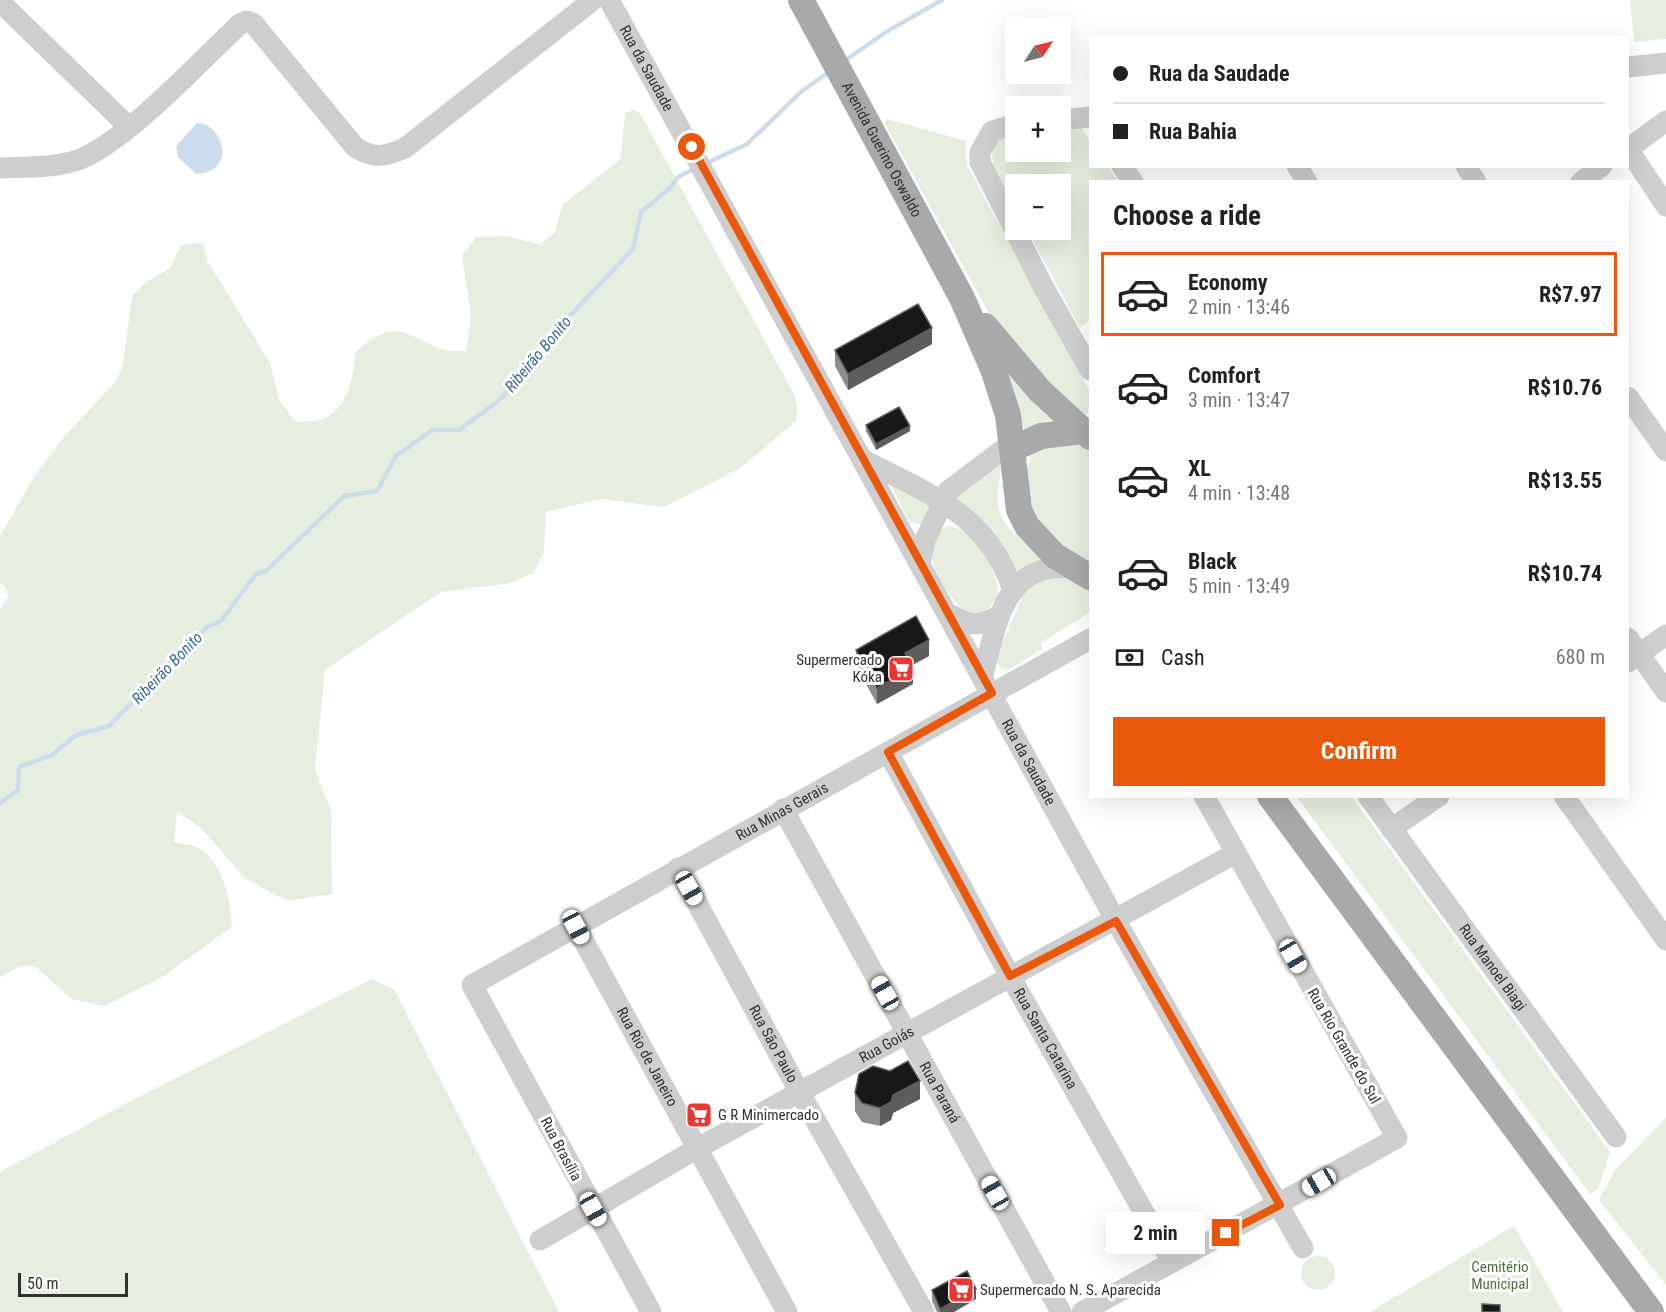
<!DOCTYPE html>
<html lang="en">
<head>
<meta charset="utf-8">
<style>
	body { margin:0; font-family:"Roboto Condensed",sans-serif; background:#f6f6f6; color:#222; height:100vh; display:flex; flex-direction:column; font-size:22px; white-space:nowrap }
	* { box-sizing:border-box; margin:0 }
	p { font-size:20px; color:#767676 }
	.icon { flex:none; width:33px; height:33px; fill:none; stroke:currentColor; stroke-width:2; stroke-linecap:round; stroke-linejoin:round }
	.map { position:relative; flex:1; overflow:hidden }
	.sheet { position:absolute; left:1089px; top:180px; width:540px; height:618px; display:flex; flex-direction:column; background:#fff; border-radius:0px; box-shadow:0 6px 24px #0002 }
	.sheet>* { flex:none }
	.banner { position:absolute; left:1089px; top:36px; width:540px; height:132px; border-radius:0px; box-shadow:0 6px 24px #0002; display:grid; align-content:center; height:132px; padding:0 24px; background:#fff }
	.needle { width:39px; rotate:55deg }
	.buttons { position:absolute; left:1005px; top:18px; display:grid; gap:12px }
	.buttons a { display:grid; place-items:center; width:66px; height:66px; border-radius:0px; background:#fff; box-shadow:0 6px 24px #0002; font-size:30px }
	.scale { position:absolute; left:18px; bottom:15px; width:110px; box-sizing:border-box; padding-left:6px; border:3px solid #313131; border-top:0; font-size:16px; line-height:21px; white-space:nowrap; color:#313131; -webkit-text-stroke:4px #fff; paint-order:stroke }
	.end { position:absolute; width:27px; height:27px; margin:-14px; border:8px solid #ea580c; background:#fff; box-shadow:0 0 0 3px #fff }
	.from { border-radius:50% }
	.bubble { position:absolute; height:42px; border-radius:0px; background:#fff; box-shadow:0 6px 24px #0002; font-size:20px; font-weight:700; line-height:42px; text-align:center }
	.car { position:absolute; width:18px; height:36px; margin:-18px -9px; border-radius:8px; box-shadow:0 0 4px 2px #0007; background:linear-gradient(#fff 24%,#345 0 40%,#fff 0 76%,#345 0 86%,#fff 0) }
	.banner b { display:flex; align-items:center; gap:21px; height:57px; font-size:22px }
	.banner b+b { border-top:2px solid #e0e0e0 }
	.banner i { width:15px; height:15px; background:#222 }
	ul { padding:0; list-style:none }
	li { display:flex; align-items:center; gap:18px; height:84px; margin:0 12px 9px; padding:0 12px; border:3px solid transparent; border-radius:0px }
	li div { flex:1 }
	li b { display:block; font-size:22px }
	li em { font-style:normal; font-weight:700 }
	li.active { border-color:#ea580c }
	li>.icon { width:54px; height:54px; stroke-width:1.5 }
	h2 { padding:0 24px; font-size:27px; line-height:72px }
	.pay { display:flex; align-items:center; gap:15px; height:66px; padding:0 24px; font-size:22px }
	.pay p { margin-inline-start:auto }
	.button { display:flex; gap:12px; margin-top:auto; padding:12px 24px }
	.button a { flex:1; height:69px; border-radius:0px; background:#ea580c; color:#fff; font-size:24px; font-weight:700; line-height:69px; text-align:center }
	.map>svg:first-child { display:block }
	.green { fill:#e5eedf }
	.water { fill:#cbdded }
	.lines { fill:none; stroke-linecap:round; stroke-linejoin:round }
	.stream { stroke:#cbdded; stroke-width:4.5 }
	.minor { stroke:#cecece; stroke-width:21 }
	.major { stroke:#a9a9a9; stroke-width:26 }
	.wall { fill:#8c8c8c }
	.shaded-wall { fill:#5d5d5d }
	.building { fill:#181818; stroke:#5d5d5d; stroke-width:1.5 }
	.route { stroke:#ea580c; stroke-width:8 }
	.labels { text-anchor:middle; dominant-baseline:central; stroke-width:6; stroke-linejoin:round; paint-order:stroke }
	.street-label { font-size:15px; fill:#313131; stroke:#fff }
	.poi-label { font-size:15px; fill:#313131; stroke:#fff; text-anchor:start }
	.park-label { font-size:15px; fill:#4f6e3d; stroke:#fff }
	.water-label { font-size:16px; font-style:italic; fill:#3c6a96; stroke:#fff }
</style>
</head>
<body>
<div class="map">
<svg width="1666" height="1312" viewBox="0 0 1666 1312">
	<rect width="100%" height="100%" fill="#fff"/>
	<g class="green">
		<polygon points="1630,0 1666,0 1666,39 1634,42"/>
		<path d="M632,109L640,113L794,394L798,409L796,421L739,469L664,507L601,499L546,512L544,552L534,573L511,583L441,592L325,670L315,770L331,810L332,894L287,901L246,879L200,827L177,812L174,842C181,844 191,844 197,847C224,863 231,900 232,927L161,978L104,1006L71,999L35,966H21L0,977V608L9,596L4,585L0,584V536L34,477L63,438L115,382L123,365L132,296L145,283L170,268L181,245L203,242L207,260L270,363L279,399L295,422C303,421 312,422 319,420C347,412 354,378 355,353C407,302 420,359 466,350L471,316L462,256L476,237L506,236L540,244L555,232L562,205L620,160L625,115Z"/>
		<polygon points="887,119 966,141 966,162 983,195 1090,392 1088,413 1082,416 1013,350 990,315 885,124"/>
		<path d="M1080,126L1090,141V166L1108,167L1118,181L1090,182V320L1080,328L1027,230H1060V184H1016L1015,208C1002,183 971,144 1015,132L1016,152H1060L1061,127Z"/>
		<polygon points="1006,367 1056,421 1046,421 1025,430 1020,422"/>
		<path d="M1080,443L1090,450V560C1079,560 1066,550 1058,543C1032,518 1014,481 1036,448Z"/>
		<path d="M998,465L1001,467C997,503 991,517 1025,542C1032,548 1042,553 1047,561L1019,573L990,530L956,499L955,496Z"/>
		<polygon points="890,484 930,505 921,524 910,523"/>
		<path d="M947,526C973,526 1000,572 998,596L985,613L971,615C948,602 909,542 947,526Z"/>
		<path d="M1057,574L1090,585V612L1041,643L1043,649L1008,670C1000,669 998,666 996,658L1023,595L1029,586Z"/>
		<polygon points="1297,797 1352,797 1610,1152 1598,1189 1590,1194"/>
		<polygon points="372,979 394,989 559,1312 0,1312 0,1172 127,1103"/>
		<polygon points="1666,1118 1666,1285 1599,1200 1615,1170"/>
		<polygon points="1514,1226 1563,1312 1370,1312 1502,1233"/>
		<circle cx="1318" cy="1273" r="17"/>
	</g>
	<path class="water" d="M197,123C222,123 239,172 196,174L178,157L176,146Z"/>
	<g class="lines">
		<g class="stream">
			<polyline points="843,62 886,32 942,0"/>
			<polyline points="705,164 747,144 802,91 829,72"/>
			<polyline points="0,803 18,790 19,767 52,755 76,735 109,726 207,627 221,621 256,574 266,571 344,496 377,491 396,456 432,430 459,430 497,402 521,379 565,321 633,249 641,212 669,189 678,177 694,169"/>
		</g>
		<g class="minor">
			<path id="s1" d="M609,0L1116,921L1303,1248"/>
			<polyline points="0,2 129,127"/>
			<polyline points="1628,67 1666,63"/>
			<polyline points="1060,120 1090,117"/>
			<polyline points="1016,124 992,131 980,152 980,162 1044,288 1090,370"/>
			<polyline points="1628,149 1666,206"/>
			<polyline points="1628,149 1666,121"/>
			<polyline points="1122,166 1133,182"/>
			<polyline points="1297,166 1307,182"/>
			<polyline points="1466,166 1476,182"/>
			<path d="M0,168C25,167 54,168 78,160C126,142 199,62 240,24L247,21L253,23L355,147C373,159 385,157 405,148L593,0"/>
			<polyline points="1581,182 1602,166"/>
			<polyline points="1628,397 1666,451"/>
			<path d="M862,459C926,493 987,513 1012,588"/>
			<polyline points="920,563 925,540 948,491 1002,450 1013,449"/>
			<path d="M949,614C972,626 975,628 999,616"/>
			<polyline points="1628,638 1666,692"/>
			<polyline points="1628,662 1666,635"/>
			<path d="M983,675C997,623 1004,561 1073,568"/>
			<path id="s2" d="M888,752L1010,976L1172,1262"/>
			<path id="s3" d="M1368,796L1616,1137"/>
			<polyline points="1564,796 1666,940"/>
			<path id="s4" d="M783,809L1061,1312"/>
			<polyline points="1391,829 1439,796"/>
			<path id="s5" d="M678,868L800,1093L924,1312"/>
			<path id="s6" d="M576,927L787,1312"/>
			<path id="s7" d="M540,1240L696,1149L1234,854"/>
			<path id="s8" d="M651,1312L472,985L1090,639"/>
			<polyline points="1082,1312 1397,1138 1204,796"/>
		</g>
		<g class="major">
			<path id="s9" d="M801,0L962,298L993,369L1008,415L1019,510L1027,526L1055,556L1090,577"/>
			<polyline points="985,326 1040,391 1090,437"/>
			<polyline points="1013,449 1041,436 1082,431"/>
			<polyline points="1270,796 1651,1312"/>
		</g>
	</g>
	<g class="wall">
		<polygon points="932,344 848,390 835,366 835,350"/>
		<polygon points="866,425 910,431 876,450 866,431"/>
		<polygon points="856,650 929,656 912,665 913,684 877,704 856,666"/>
		<polygon points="855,1093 920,1099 893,1113 891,1120 880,1126 862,1122 855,1111"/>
		<polygon points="932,1290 976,1299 954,1312 937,1312 932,1301"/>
	</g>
	<g class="shaded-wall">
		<polygon points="932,328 932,344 848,390 848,374"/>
		<polygon points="910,426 910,431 876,450 876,444"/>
		<polygon points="929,640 929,656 905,669 905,653"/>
		<polygon points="913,668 913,684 877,704 877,688"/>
		<polygon points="920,1081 920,1099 893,1113 891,1120 880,1126 880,1108 893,1095"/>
		<polygon points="976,1289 976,1299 954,1312 940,1312 940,1309"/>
	</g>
	<g class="building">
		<polygon points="918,304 932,328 848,374 835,350"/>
		<polygon points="899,407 910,426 876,444 866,425"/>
		<polygon points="916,616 929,640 905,653 913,668 877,688 856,650"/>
		<polygon points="908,1061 920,1081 893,1095 891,1102 880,1108 862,1103 855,1093 859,1074 873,1066 890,1071"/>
		<polygon points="967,1271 976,1289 940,1309 932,1290"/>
		<polygon points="1482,1304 1500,1305 1500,1312 1482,1312"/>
	</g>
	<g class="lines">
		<polyline class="route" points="692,147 992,693 888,752 1010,976 1116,921 1280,1205 1226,1233"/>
	</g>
	<defs>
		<symbol id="supermarket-square" viewBox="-11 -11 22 22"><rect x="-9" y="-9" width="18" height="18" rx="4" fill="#e93832" stroke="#fff"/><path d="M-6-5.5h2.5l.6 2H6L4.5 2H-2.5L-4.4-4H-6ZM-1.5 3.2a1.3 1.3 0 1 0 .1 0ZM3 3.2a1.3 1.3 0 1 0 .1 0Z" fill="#fff"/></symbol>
	</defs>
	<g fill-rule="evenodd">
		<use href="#supermarket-square" x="886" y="654" width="30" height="30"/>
		<use href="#supermarket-square" x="684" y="1100" width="30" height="30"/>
		<use href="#supermarket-square" x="946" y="1275" width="30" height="30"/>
	</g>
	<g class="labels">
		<g class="street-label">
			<text stroke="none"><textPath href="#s1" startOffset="78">Rua da Saudade</textPath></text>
			<text stroke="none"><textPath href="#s9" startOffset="170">Avenida Guerino Oswaldo</textPath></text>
			<text stroke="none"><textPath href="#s1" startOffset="870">Rua da Saudade</textPath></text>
			<text stroke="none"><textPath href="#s8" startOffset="728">Rua Minas Gerais</textPath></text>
			<text stroke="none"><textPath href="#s3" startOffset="212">Rua Manoel Biagi</textPath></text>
			<text stroke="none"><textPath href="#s2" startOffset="327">Rua Santa Catarina</textPath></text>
			<text stroke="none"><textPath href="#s5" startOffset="200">Rua São Paulo</textPath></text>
			<text stroke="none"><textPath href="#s7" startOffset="398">Rua Goiás</textPath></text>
			<text transform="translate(1344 1046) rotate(60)">Rua Rio Grande do Sul</text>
			<text stroke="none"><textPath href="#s6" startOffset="148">Rua Rio de Janeiro</textPath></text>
			<text stroke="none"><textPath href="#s4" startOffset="324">Rua Paraná</textPath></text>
			<text transform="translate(561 1149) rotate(62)">Rua Brasília</text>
		</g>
		<g class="poi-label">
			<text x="882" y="660" text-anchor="end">Supermercado<tspan x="882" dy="17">Kóka</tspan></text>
			<text x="718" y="1115">G R Minimercado</text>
			<text x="980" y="1290">Supermercado N. S. Aparecida</text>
		</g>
		<g class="park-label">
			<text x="1500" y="1267">Cemitério<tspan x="1500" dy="17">Municipal</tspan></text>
		</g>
		<g class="water-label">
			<text transform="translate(538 354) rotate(-50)">Ribeirão Bonito</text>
			<text transform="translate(167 668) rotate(-46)">Ribeirão Bonito</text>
		</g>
	</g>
</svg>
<div class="buttons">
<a><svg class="needle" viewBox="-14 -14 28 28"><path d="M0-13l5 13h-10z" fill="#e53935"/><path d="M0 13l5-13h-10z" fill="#767676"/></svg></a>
<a>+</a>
<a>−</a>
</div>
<div class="scale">50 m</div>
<i class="end from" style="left:692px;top:147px"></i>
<i class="end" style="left:1226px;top:1233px"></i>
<div class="bubble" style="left:1106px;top:1212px;width:99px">2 min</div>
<i class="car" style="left:689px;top:888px;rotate:151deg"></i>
<i class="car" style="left:576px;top:927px;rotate:152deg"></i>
<i class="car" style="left:1293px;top:956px;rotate:150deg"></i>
<i class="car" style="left:885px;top:993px;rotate:331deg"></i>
<i class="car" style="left:1319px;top:1182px;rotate:240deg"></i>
<i class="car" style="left:995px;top:1193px;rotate:331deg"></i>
<i class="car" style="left:593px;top:1209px;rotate:151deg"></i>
<div class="banner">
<b><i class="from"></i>Rua da Saudade</b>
<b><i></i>Rua Bahia</b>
</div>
<section class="sheet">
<h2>Choose a ride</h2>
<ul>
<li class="active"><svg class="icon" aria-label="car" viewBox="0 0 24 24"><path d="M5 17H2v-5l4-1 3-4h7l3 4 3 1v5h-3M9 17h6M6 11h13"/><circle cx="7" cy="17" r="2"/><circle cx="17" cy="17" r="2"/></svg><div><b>Economy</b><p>2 min · 13:46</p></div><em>R$7.97</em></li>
<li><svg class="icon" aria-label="car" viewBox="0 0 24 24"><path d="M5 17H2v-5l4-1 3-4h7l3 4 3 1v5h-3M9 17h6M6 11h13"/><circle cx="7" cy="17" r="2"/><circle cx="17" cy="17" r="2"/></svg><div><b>Comfort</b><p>3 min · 13:47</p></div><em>R$10.76</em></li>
<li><svg class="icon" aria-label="car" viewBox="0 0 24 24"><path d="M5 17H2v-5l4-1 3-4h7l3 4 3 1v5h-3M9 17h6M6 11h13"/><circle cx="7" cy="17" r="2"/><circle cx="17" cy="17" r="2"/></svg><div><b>XL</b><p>4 min · 13:48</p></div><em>R$13.55</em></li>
<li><svg class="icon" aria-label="car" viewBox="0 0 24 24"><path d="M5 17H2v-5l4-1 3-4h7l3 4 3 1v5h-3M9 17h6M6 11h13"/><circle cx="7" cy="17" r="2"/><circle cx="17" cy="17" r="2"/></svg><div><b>Black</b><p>5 min · 13:49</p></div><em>R$10.74</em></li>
</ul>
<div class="pay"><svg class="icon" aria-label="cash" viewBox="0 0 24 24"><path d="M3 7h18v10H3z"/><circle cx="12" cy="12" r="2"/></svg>Cash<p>680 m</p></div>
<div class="button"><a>Confirm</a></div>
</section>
</div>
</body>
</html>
